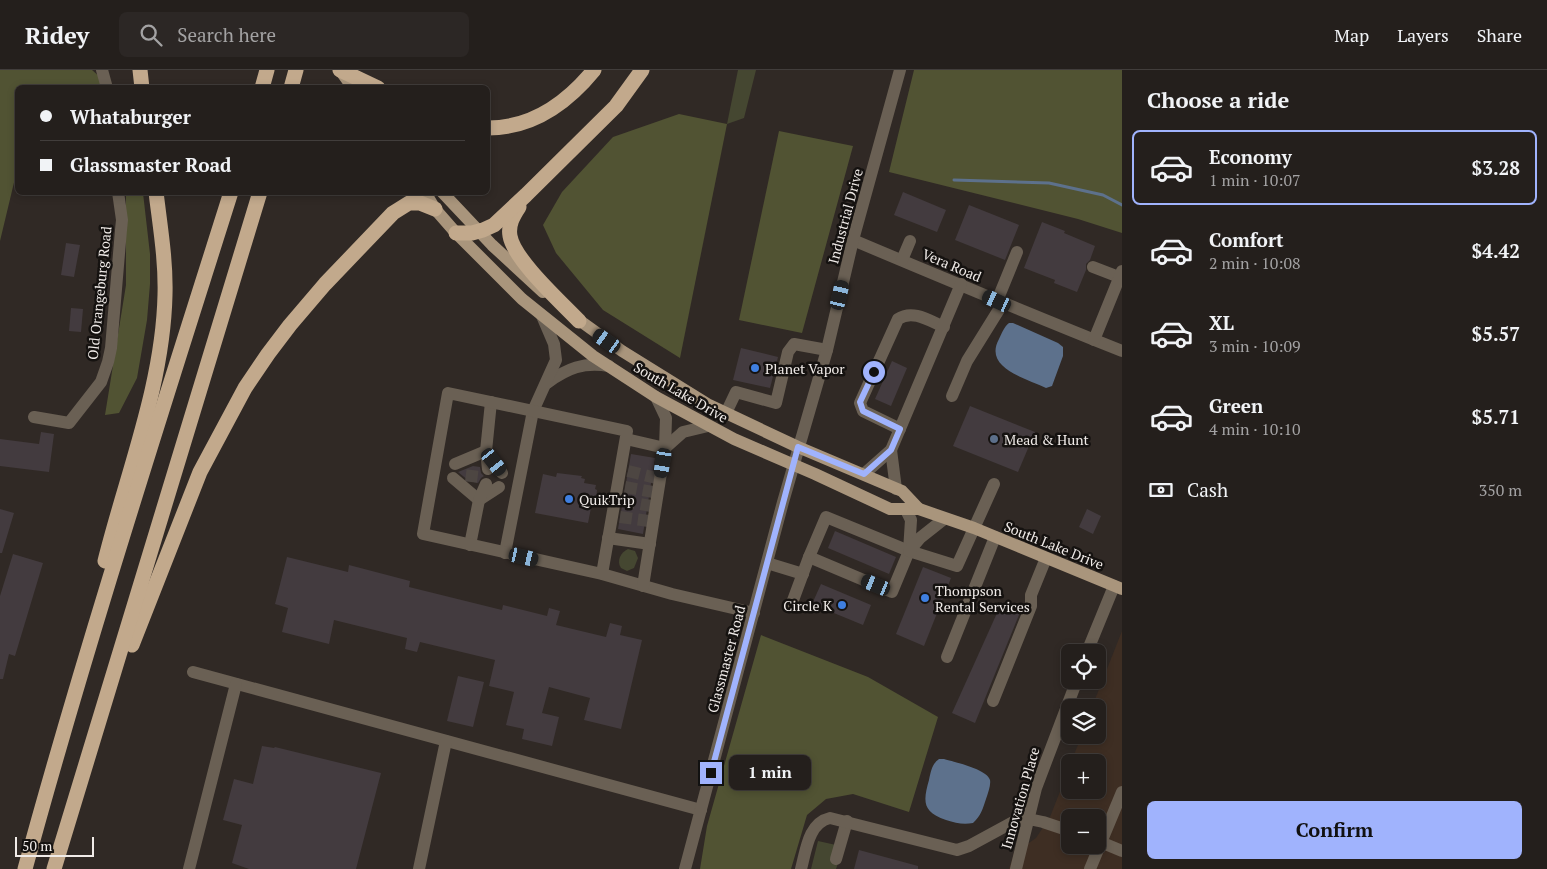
<!DOCTYPE html>
<html lang="en">
<head>
<meta charset="utf-8">
<style>
	body { margin:0; font-family:"PT Serif",serif; background:#2c2725; color:#f1f3f6; height:100vh; display:flex; flex-direction:column; font-size:19px; white-space:nowrap }
	* { box-sizing:border-box; margin:0 }
	p { font-size:16px; color:#a3a2a3 }
	.icon { flex:none; width:28px; height:28px; fill:none; stroke:currentColor; stroke-width:2; stroke-linecap:round; stroke-linejoin:round }
	.map { position:relative; flex:1; overflow:hidden }
	.drawer { display:flex; flex-direction:column; background:#241f1c; width:425px }
	.drawer>* { flex:none }
	.guide { position:absolute; left:15px; top:15px; width:475px; height:110px; border-radius:8px; box-shadow:0 2px 8px #0003,0 0 0 1px #413d3b; display:grid; align-content:center; height:110px; padding:0 25px; background:#241f1c }
	.fabs { position:absolute; left:1061px; top:574px; display:grid; gap:10px }
	.fabs a { display:grid; place-items:center; width:45px; height:45px; border-radius:8px; background:#241f1c; box-shadow:0 2px 8px #0003,0 0 0 1px #413d3b; font-size:25px }
	.scale { position:absolute; left:15px; bottom:12px; width:79px; box-sizing:border-box; padding-left:5px; border:2px solid #f0ebe8; border-top:0; font-size:14px; line-height:18px; white-space:nowrap; color:#f0ebe8; -webkit-text-stroke:4px #151210; paint-order:stroke }
	.end { position:absolute; width:22px; height:22px; margin:-11px; border:6px solid #a0b3fd; background:#111; box-shadow:0 0 0 2px #111 }
	.from { border-radius:50% }
	.bubble { position:absolute; height:35px; border-radius:8px; background:#241f1c; box-shadow:0 2px 8px #0003,0 0 0 1px #413d3b; font-size:16px; font-weight:700; line-height:35px; text-align:center }
	.car { position:absolute; width:15px; height:30px; margin:-15px -8px; border-radius:6px; box-shadow:0 0 4px 1px #0007; background:linear-gradient(#222 24%,#8ab4d8 0 40%,#222 0 76%,#8ab4d8 0 86%,#222 0) }
	.guide b { display:flex; align-items:center; gap:18px; height:48px; font-size:19px }
	.guide b+b { border-top:1px solid #413d3b }
	.guide i { width:12px; height:12px; background:#f1f3f6 }
	ul { padding:0; list-style:none }
	li { display:flex; align-items:center; gap:15px; height:75px; margin:0 10px 8px; padding:0 15px; border:2px solid transparent; border-radius:8px }
	li div { flex:1 }
	li b { display:block; font-size:19px }
	li em { font-style:normal; font-weight:700 }
	li.current { border-color:#a0b3fd }
	li>.icon { width:45px; height:45px; stroke-width:1.5 }
	h2 { padding:0 25px; font-size:22px; line-height:60px }
	.pay { display:flex; align-items:center; gap:12px; height:55px; padding:0 25px; font-size:19px }
	.pay p { margin-inline-start:auto }
	.cta { display:flex; gap:10px; margin-top:auto; padding:10px 25px }
	.cta a { flex:1; height:58px; border-radius:8px; background:#a0b3fd; color:#111; font-size:20px; font-weight:700; line-height:58px; text-align:center }
	header { display:flex; align-items:center; gap:30px; box-sizing:border-box; height:70px; padding:0 25px; background:#241f1c; border-bottom:1px solid #413d3b }
	header strong { font-size:24px }
	nav { display:flex; gap:28px; margin-inline-start:auto; font-size:18px }
	.search { width:350px; height:45px; background:#2c2725; display:flex; align-items:center; gap:12px; box-sizing:border-box; padding:0 18px; border-radius:8px; color:#a3a2a3; font-size:19px }
	main { display:flex; flex:1; min-height:0 }
	.map>svg:first-child { display:block }
	.education { fill:#3e2e23; fill-rule:evenodd }
	.green { fill:#454731 }
	.forest { fill:#515333 }
	.water { fill:#5d718c }
	.lines { fill:none; stroke-linecap:round; stroke-linejoin:round }
	.stream { stroke:#5d718c; stroke-width:3 }
	.building { fill:#433b3f }
	.minor-tunnel { stroke:#4d4642; stroke-width:12; stroke-dasharray:12 6; stroke-linecap:butt }
	.minor { stroke:#6a6054; stroke-width:12 }
	.major { stroke:#a9957c; stroke-width:12 }
	.highway { stroke:#c2a98c; stroke-width:15 }
	.route { stroke:#a0b3fd; stroke-width:6 }
	.shop-dot { fill:#3f7fe0; stroke:#151210; stroke-width:2 }
	.service-dot { fill:#5c6f8a; stroke:#151210; stroke-width:2 }
	.labels { text-anchor:middle; dominant-baseline:central; stroke-width:5; stroke-linejoin:round; paint-order:stroke }
	.street-label { font-size:14px; fill:#f0ebe8; stroke:#151210 }
	.poi-label { font-size:14px; fill:#f0ebe8; stroke:#151210; text-anchor:start }
</style>
</head>
<body>
<header>
<strong>Ridey</strong>
<div class="search"><svg class="icon" aria-label="search" viewBox="0 0 24 24"><circle cx="10" cy="10" r="6"/><path d="M15 15l6 6"/></svg>Search here</div>
<nav><a>Map</a><a>Layers</a><a>Share</a></nav>
</header>
<main>
<div class="map">
<svg width="1122" height="799" viewBox="0 0 1122 799">
	<rect width="100%" height="100%" fill="#302925"/>
	<path class="education" d="M1122,561V799H1009L1017,773H1029L1036,768L1050,747L1070,696V720H1098V692H1071L1082,665H1098V638L1092,637ZM1070,748H1098V775H1070Z"/>
	<g class="green">
		<polygon points="738,0 756,0 744,48 727,54"/>
		<path d="M628,479L635,481L638,488L634,498L627,501L621,498C616,491 621,482 628,479Z"/>
		<polygon points="818,771 836,775 838,793 836,799 811,799"/>
	</g>
	<g class="forest">
		<polygon points="0,0 92,0 111,17 18,18 17,100 0,171"/>
		<polygon points="914,0 1122,0 1122,163 1078,149 889,102"/>
		<polygon points="679,44 727,54 680,288 603,240 556,183 543,155 562,122 613,67"/>
		<polygon points="779,61 853,76 802,263 739,250"/>
		<polygon points="126,123 143,123 150,184 150,214 147,250 137,308 119,343 105,345 126,215"/>
		<polygon points="761,565 868,607 938,647 909,742 853,724 826,729 807,745 791,799 700,799 707,756"/>
	</g>
	<g class="water">
		<path d="M1009,253H1013L1058,273L1063,277V286L1052,316L1046,318C1026,308 983,298 999,269C1002,263 1004,257 1009,253Z"/>
		<path d="M939,689H944C954,692 987,699 990,710C991,715 988,723 986,729C983,738 981,746 973,753C963,755 956,753 946,750C922,742 923,731 929,710C931,701 932,694 939,689Z"/>
	</g>
	<g class="lines">
		<polyline class="stream" points="954,110 1049,113 1103,125 1122,135"/>
	</g>
	<g class="building">
		<polygon points="903,122 946,140 937,162 894,145"/>
		<polygon points="969,135 1019,155 1005,190 955,170"/>
		<polygon points="1042,152 1065,161 1064,163 1095,176 1090,190 1086,194 1086,200 1077,222 1054,213 1055,210 1024,198"/>
		<polygon points="66,173 80,175 74,207 61,205"/>
		<polygon points="71,238 83,239 81,262 69,261"/>
		<polygon points="741,278 778,287 770,318 733,310"/>
		<polygon points="892,291 907,298 891,336 875,329"/>
		<polygon points="970,336 1035,362 1018,402 953,376"/>
		<polygon points="41,362 54,364 49,402 0,396 0,369 39,374"/>
		<polygon points="631,384 655,388 643,464 618,459"/>
		<polygon points="473,396 480,397 481,403 484,406 481,408 478,413 469,411 458,402"/>
		<polygon points="557,403 582,406 581,408 585,409 584,413 596,415 595,419 597,420 596,429 593,428 588,453 535,443 543,404 556,407"/>
		<polygon points="0,439 14,443 2,483 0,483"/>
		<polygon points="1087,439 1101,446 1093,464 1079,457"/>
		<polygon points="835,461 896,487 889,504 828,478"/>
		<polygon points="13,484 43,493 15,586 9,584 3,609 0,609 0,526"/>
		<polygon points="287,487 348,502 349,495 410,511 409,517 502,540 503,535 547,546 549,538 560,541 556,555 606,567 610,553 622,556 620,565 642,570 621,659 584,650 590,628 549,617 542,643 559,647 552,676 522,669 524,659 506,655 514,622 489,616 495,590 420,572 417,582 405,579 407,568 334,550 329,574 282,562 288,538 275,534"/>
		<polygon points="923,497 951,508 924,576 896,564"/>
		<polygon points="821,514 871,535 863,555 812,534"/>
		<polygon points="1002,532 1021,540 975,653 952,643"/>
		<polygon points="458,606 484,612 473,657 447,651"/>
		<polygon points="262,676 274,678 275,677 381,703 356,799 249,799 232,793 242,755 223,750 234,709 253,714"/>
		<polygon points="859,780 918,796 918,799 854,799"/>
	</g>
	<g class="lines">
		<g class="minor-tunnel">
			<polyline points="628,401 656,408"/>
			<polyline points="471,412 473,396"/>
			<polyline points="625,417 653,422"/>
			<polyline points="623,431 651,436"/>
			<polyline points="620,447 649,451"/>
		</g>
		<g class="minor">
			<polyline points="102,0 107,18"/>
			<path d="M853,170C943,208 1032,245 1122,281"/>
			<polyline points="902,190 910,171"/>
			<polyline points="1093,197 1119,207"/>
			<polyline points="997,231 1017,182"/>
			<polyline points="1094,270 1122,201"/>
			<path d="M547,313C568,298 583,292 609,296"/>
			<polyline points="952,326 967,291 1003,233"/>
			<polyline points="726,343 736,322 776,333 788,282 794,274 827,280"/>
			<polyline points="34,347 69,353 101,312 108,292 111,278 121,160 122,150 118,122"/>
			<path d="M900,359L863,341L860,333L898,249C913,239 930,251 944,257"/>
			<polyline points="626,369 665,378"/>
			<polyline points="665,378 683,362 708,356"/>
			<polyline points="891,380 896,419"/>
			<polyline points="486,381 502,403"/>
			<polyline points="455,394 486,381"/>
			<polyline points="488,399 486,381 491,332"/>
			<polyline points="864,404 891,380 961,214"/>
			<polyline points="453,408 479,430"/>
			<polyline points="479,430 499,417"/>
			<polyline points="906,440 911,450 909,481"/>
			<polygon points="826,447 909,481 892,522 809,487"/>
			<polyline points="608,468 650,474"/>
			<polyline points="470,475 479,430 486,414"/>
			<polyline points="909,481 957,496 994,414"/>
			<polyline points="909,481 920,468 944,449"/>
			<polyline points="505,483 533,341 556,290 554,274 542,246"/>
			<polyline points="767,493 803,504"/>
			<polyline points="602,504 627,361 448,323 423,464 602,504 672,524 754,543"/>
			<polyline points="643,516 665,378 666,348 656,327"/>
			<polyline points="792,533 809,487"/>
			<polyline points="1087,582 1114,516"/>
			<polyline points="947,587 995,467"/>
			<polyline points="193,602 701,740"/>
			<polyline points="993,631 1031,536 1031,525 1046,488"/>
			<polyline points="1098,771 1122,781"/>
			<polyline points="836,789 847,751"/>
			<polyline points="189,799 236,614"/>
			<polyline points="419,799 446,671"/>
			<polyline points="685,799 783,432 827,280 853,170 900,0"/>
			<path d="M801,799C806,781 808,753 830,748L957,780L969,776L1015,751L1024,748L1043,752L1070,761"/>
			<polyline points="1016,799 1036,718 1077,610"/>
			<polyline points="1090,799 1122,722"/>
		</g>
		<g class="major">
			<polyline points="340,0 353,18"/>
			<polyline points="425,122 435,139 456,163 522,229 593,286 656,327 734,369 815,404 890,439 919,439 974,458 1122,519"/>
			<polyline points="442,122 492,175 543,222"/>
			<polyline points="572,245 622,281 709,335 798,377 902,421 919,439"/>
		</g>
		<g class="highway">
			<polyline points="140,0 142,18"/>
			<polyline points="340,0 378,18"/>
			<polyline points="262,18 267,0"/>
			<polyline points="291,18 296,0"/>
			<path d="M488,58C532,58 567,33 594,0"/>
			<path d="M519,137C513,146 508,155 510,166C514,190 562,233 579,251"/>
			<polyline points="456,163 472,163 483,160 494,155 526,125 616,36 642,0"/>
			<path d="M105,491C127,403 163,315 165,225C166,190 160,156 156,122"/>
			<polyline points="132,575 200,402 245,318 268,284 290,255 325,214 393,143 409,133 420,133 435,139"/>
			<path d="M25,799C87,572 160,347 231,122"/>
			<polyline points="54,799 260,122"/>
		</g>
	</g>
	<g class="lines">
		<polyline class="route" points="711,703 798,377 864,404 891,380 900,359 863,341 860,332 874,302"/>
	</g>
	<g class="shop-dot">
		<circle cx="755" cy="298" r="5"/>
		<circle cx="569" cy="429" r="5"/>
		<circle cx="925" cy="528" r="5"/>
		<circle cx="842" cy="535" r="5"/>
	</g>
	<circle class="service-dot" cx="994" cy="369" r="5"/>
	<g class="labels">
		<g class="street-label">
			<text transform="translate(845 146) rotate(-75)">Industrial Drive</text>
			<text transform="translate(952 195) rotate(23)">Vera Road</text>
			<text transform="translate(99 223) rotate(-84)">Old Orangeburg Road</text>
			<text transform="translate(681 322) rotate(30)">South Lake Drive</text>
			<text transform="translate(1054 475) rotate(22)">South Lake Drive</text>
			<text transform="translate(726 589) rotate(-75)">Glassmaster Road</text>
			<text transform="translate(1020 728) rotate(-74)">Innovation Place</text>
		</g>
		<g class="poi-label">
			<text x="765" y="298">Planet Vapor</text>
			<text x="1004" y="369">Mead &amp; Hunt</text>
			<text x="579" y="429">QuikTrip</text>
			<text x="935" y="520">Thompson<tspan x="935" dy="16">Rental Services</tspan></text>
			<text x="832" y="535" text-anchor="end">Circle K</text>
		</g>
	</g>
</svg>
<div class="fabs">
<a><svg class="icon" aria-label="locate" viewBox="0 0 24 24"><circle cx="12" cy="12" r="6"/><path d="M12 2v4M12 18v4M2 12h4M18 12h4"/></svg></a>
<a><svg class="icon" aria-label="layers" viewBox="0 0 24 24"><path d="M12 4l9 5-9 5-9-5zM3 14l9 5 9-5"/></svg></a>
<a>+</a>
<a>−</a>
</div>
<div class="scale">50 m</div>
<i class="end from" style="left:874px;top:302px"></i>
<i class="end" style="left:711px;top:703px"></i>
<div class="bubble" style="left:729px;top:685px;width:82px">1 min</div>
<i class="car" style="left:840px;top:225px;rotate:13deg"></i>
<i class="car" style="left:997px;top:231px;rotate:295deg"></i>
<i class="car" style="left:607px;top:271px;rotate:305deg"></i>
<i class="car" style="left:494px;top:392px;rotate:142deg"></i>
<i class="car" style="left:663px;top:393px;rotate:189deg"></i>
<i class="car" style="left:524px;top:487px;rotate:103deg"></i>
<i class="car" style="left:876px;top:515px;rotate:292deg"></i>
<div class="guide">
<b><i class="from"></i>Whataburger</b>
<b><i></i>Glassmaster Road</b>
</div>
</div>
<section class="drawer">
<h2>Choose a ride</h2>
<ul>
<li class="current"><svg class="icon" aria-label="car" viewBox="0 0 24 24"><path d="M5 17H2v-5l4-1 3-4h7l3 4 3 1v5h-3M9 17h6M6 11h13"/><circle cx="7" cy="17" r="2"/><circle cx="17" cy="17" r="2"/></svg><div><b>Economy</b><p>1 min · 10:07</p></div><em>$3.28</em></li>
<li><svg class="icon" aria-label="car" viewBox="0 0 24 24"><path d="M5 17H2v-5l4-1 3-4h7l3 4 3 1v5h-3M9 17h6M6 11h13"/><circle cx="7" cy="17" r="2"/><circle cx="17" cy="17" r="2"/></svg><div><b>Comfort</b><p>2 min · 10:08</p></div><em>$4.42</em></li>
<li><svg class="icon" aria-label="car" viewBox="0 0 24 24"><path d="M5 17H2v-5l4-1 3-4h7l3 4 3 1v5h-3M9 17h6M6 11h13"/><circle cx="7" cy="17" r="2"/><circle cx="17" cy="17" r="2"/></svg><div><b>XL</b><p>3 min · 10:09</p></div><em>$5.57</em></li>
<li><svg class="icon" aria-label="car" viewBox="0 0 24 24"><path d="M5 17H2v-5l4-1 3-4h7l3 4 3 1v5h-3M9 17h6M6 11h13"/><circle cx="7" cy="17" r="2"/><circle cx="17" cy="17" r="2"/></svg><div><b>Green</b><p>4 min · 10:10</p></div><em>$5.71</em></li>
</ul>
<div class="pay"><svg class="icon" aria-label="cash" viewBox="0 0 24 24"><path d="M3 7h18v10H3z"/><circle cx="12" cy="12" r="2"/></svg>Cash<p>350 m</p></div>
<div class="cta"><a>Confirm</a></div>
</section>
</main>
</body>
</html>
